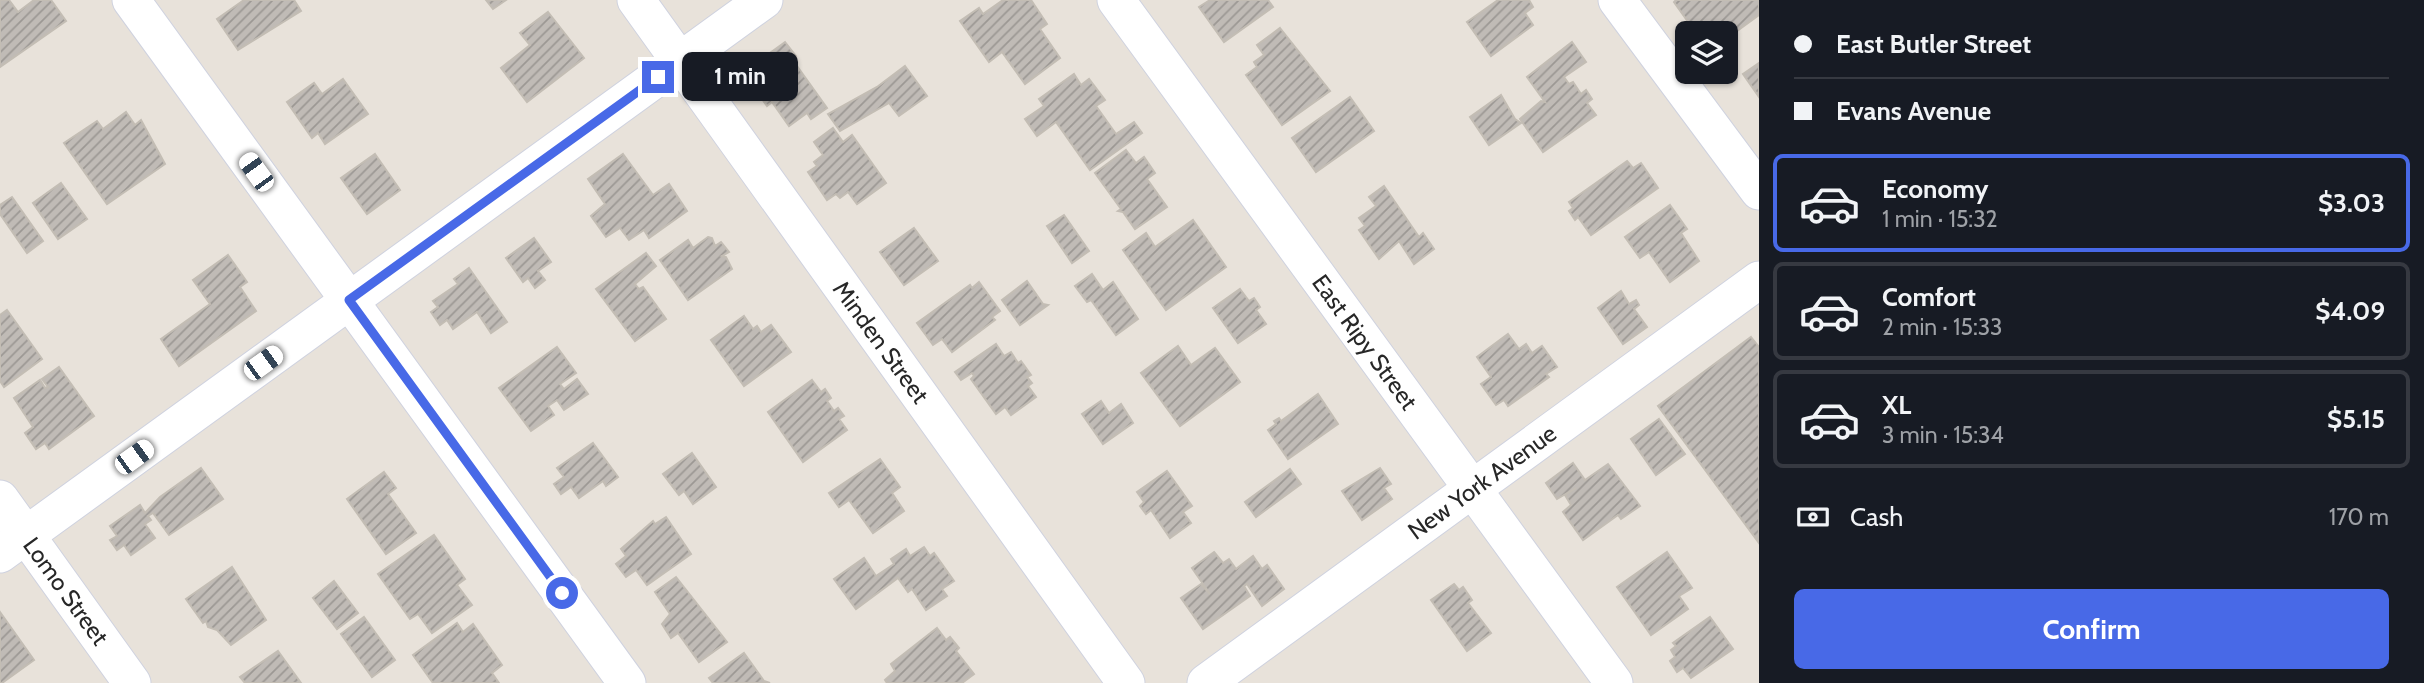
<!DOCTYPE html>
<html lang="en">
<head>
<meta charset="utf-8">
<style>
	body { margin:0; font-family:Cabin,sans-serif; background:#242831; color:#f1f3f6; height:100vh; display:flex; flex-direction:column; font-size:26px; white-space:nowrap }
	* { box-sizing:border-box; margin:0 }
	p { font-size:23px; color:#9ea1a6 }
	.icon { flex:none; width:38px; height:38px; fill:none; stroke:currentColor; stroke-width:2; stroke-linecap:round; stroke-linejoin:round }
	.map { position:relative; flex:1; overflow:hidden }
	.details { display:flex; flex-direction:column; background:#171b24; width:665px }
	.details>* { flex:none }
	.guide { display:grid; align-content:center; height:154px; padding:0 35px; background:#171b24 }
	.controls { position:absolute; left:1675px; top:21px; display:grid; gap:14px }
	.controls a { display:grid; place-items:center; width:63px; height:63px; border-radius:10px; background:#171b24; box-shadow:0 2px 5px #0004; font-size:35px }
	.end { position:absolute; width:32px; height:32px; margin:-16px; border:9px solid #4869e7; background:#fff; box-shadow:0 0 0 4px #fff }
	.from { border-radius:50% }
	.bubble { position:absolute; height:49px; border-radius:10px; background:#171b24; box-shadow:0 2px 5px #0004; font-size:23px; font-weight:700; line-height:49px; text-align:center }
	.car { position:absolute; width:21px; height:42px; margin:-21px -10px; border-radius:9px; box-shadow:0 0 5px 2px #0007; background:linear-gradient(#fff 24%,#345 0 40%,#fff 0 76%,#345 0 86%,#fff 0) }
	.guide b { display:flex; align-items:center; gap:24px; height:66px; font-size:26px }
	.guide b+b { border-top:2px solid #363941 }
	.guide i { width:18px; height:18px; background:#f1f3f6 }
	ul { padding:0; list-style:none }
	li { display:flex; align-items:center; gap:21px; height:98px; margin:0 14px 10px; padding:0 21px; border:4px solid #363941; border-radius:10px }
	li div { flex:1 }
	li b { display:block; font-size:26px }
	li em { font-style:normal; font-weight:700 }
	li.current { border-color:#4869e7 }
	li>.icon { width:63px; height:63px; stroke-width:1.5 }
	.pay { display:flex; align-items:center; gap:18px; height:77px; padding:0 35px; font-size:26px }
	.pay p { margin-inline-start:auto }
	.button { display:flex; gap:14px; margin-top:auto; padding:14px 35px }
	.button a { flex:1; height:80px; border-radius:10px; background:#4869e7; color:#fff; font-size:28px; font-weight:700; line-height:80px; text-align:center }
	main { display:flex; flex:1; min-height:0 }
	.map>svg:first-child { display:block }
	.building { fill:url(#building-hatch); stroke:#c3bdb4; stroke-width:2 }
	.lines { fill:none; stroke-linecap:round; stroke-linejoin:round }
	.minor-casing { stroke:#cfd2df; stroke-width:39 }
	.minor { stroke:#fff; stroke-width:37 }
	.route { stroke:#4869e7; stroke-width:9 }
	.labels { text-anchor:middle; dominant-baseline:central; stroke-width:5; stroke-linejoin:round; paint-order:stroke }
	.street-label { font-size:24px; fill:#272727; stroke:#fff }
</style>
</head>
<body>
<main>
<div class="map">
<svg width="1759" height="683" viewBox="0 0 1759 683">
	<defs>
		<pattern id="building-hatch" width="6" height="6" patternUnits="userSpaceOnUse" patternTransform="scale(1.75)"><rect width="6" height="6" fill="#c0bbb6"/><path d="M-1 1l2-2M0 6l6-6M5 7l2-2" fill="none" stroke="#9c9894"/></pattern>
	</defs>
	<rect width="100%" height="100%" fill="#e8e2da"/>
	<g class="building">
		<polygon points="0,0 9,0 18,12 34,0 51,0 66,21 0,67"/>
		<polygon points="244,0 294,0 301,11 238,50 217,19"/>
		<polygon points="486,0 506,0 493,9"/>
		<polygon points="1003,0 1031,0 1047,24 1040,29 1060,58 1025,84 1002,52 989,62 960,21 979,8 983,14"/>
		<polygon points="1210,0 1268,0 1273,7 1224,42 1199,7"/>
		<polygon points="1498,0 1529,0 1533,7 1525,13 1533,25 1491,56 1467,22"/>
		<polygon points="1676,0 1759,0 1759,15 1726,39 1726,33 1696,33 1674,2"/>
		<polygon points="548,12 584,58 527,102 501,68 530,45 520,33"/>
		<polygon points="1280,28 1330,91 1282,125 1246,75 1257,67 1254,62 1264,55 1257,45"/>
		<polygon points="785,42 796,56 792,59 827,108 811,119 807,113 789,126 772,102 767,106 762,99 767,95 757,82 765,76 756,63"/>
		<polygon points="1572,42 1586,62 1564,77 1569,84 1573,82 1581,94 1586,90 1592,99 1587,103 1596,115 1543,152 1520,119 1541,101 1545,102 1527,77"/>
		<polygon points="1759,63 1759,97 1743,74"/>
		<polygon points="905,66 927,96 899,116 889,103 840,131 828,114 877,87"/>
		<polygon points="1074,74 1081,85 1089,79 1105,100 1096,106 1116,134 1134,122 1142,133 1090,170 1056,122 1037,136 1025,119 1044,106 1039,99"/>
		<polygon points="343,79 368,114 325,144 318,133 312,138 287,102 314,83 322,94"/>
		<polygon points="1501,95 1515,119 1521,123 1489,145 1470,117"/>
		<polygon points="1350,97 1374,131 1316,172 1292,138"/>
		<polygon points="126,112 135,125 141,120 165,164 107,204 64,143 97,121 103,129"/>
		<polygon points="833,128 843,142 852,135 886,183 857,204 848,192 840,198 836,194 827,200 808,172 817,166 814,162 823,155 814,142"/>
		<polygon points="1126,150 1136,163 1144,157 1155,173 1147,179 1167,207 1135,229 1123,212 1118,211 1121,209 1095,173"/>
		<polygon points="375,154 400,190 367,214 341,178"/>
		<polygon points="623,154 653,195 669,184 687,211 649,238 644,230 629,240 620,228 606,237 591,216 605,204 588,179"/>
		<polygon points="1627,161 1633,168 1641,163 1658,188 1591,235 1578,217 1575,220 1569,211 1573,208 1569,202"/>
		<polygon points="61,183 87,219 58,239 33,203"/>
		<polygon points="1384,186 1419,237 1423,233 1434,249 1414,264 1399,241 1379,259 1359,230 1365,226 1359,218 1376,206 1369,197"/>
		<polygon points="12,197 43,241 27,253 0,214 0,205"/>
		<polygon points="1670,205 1687,229 1681,233 1699,261 1670,282 1649,252 1640,258 1625,237"/>
		<polygon points="1064,215 1089,251 1072,263 1047,226"/>
		<polygon points="1193,220 1226,267 1166,310 1123,250 1146,233 1155,247"/>
		<polygon points="914,228 938,261 904,285 880,252"/>
		<polygon points="708,237 712,238 715,246 721,242 729,252 722,256 726,257 732,269 688,300 660,260 688,240 693,248"/>
		<polygon points="534,238 551,262 538,271 545,280 535,288 528,278 523,282 506,258"/>
		<polygon points="646,253 656,266 635,284 639,289 643,287 666,319 635,341 596,289"/>
		<polygon points="228,255 247,282 240,287 256,311 179,366 161,339 210,304 193,280"/>
		<polygon points="469,268 507,322 491,333 477,312 453,329 447,320 440,325 431,312 438,307 433,301 458,284 454,279"/>
		<polygon points="1092,274 1103,290 1113,282 1138,319 1116,335 1091,300 1087,302 1075,286"/>
		<polygon points="1027,281 1043,304 1048,305 1020,325 1002,300"/>
		<polygon points="979,282 1000,311 992,317 995,320 952,352 942,339 933,345 917,323 970,285 972,288"/>
		<polygon points="1240,289 1249,301 1254,298 1260,307 1256,310 1266,324 1238,343 1213,308"/>
		<polygon points="1621,291 1629,304 1636,300 1639,305 1634,309 1647,327 1623,344 1598,308"/>
		<polygon points="7,310 42,359 4,387 0,381 0,315"/>
		<polygon points="744,316 753,329 757,326 761,332 771,325 791,352 744,386 711,340"/>
		<polygon points="1508,334 1519,349 1526,344 1532,353 1542,346 1557,367 1546,374 1549,377 1508,406 1504,400 1496,405 1481,384 1491,377 1477,357"/>
		<polygon points="1751,337 1759,347 1759,543 1658,406"/>
		<polygon points="996,344 1004,356 1011,352 1018,363 1021,361 1031,375 1027,377 1032,383 1028,386 1036,397 1011,415 1005,407 996,414 971,379 974,376 972,373 961,380 955,372"/>
		<polygon points="1178,346 1191,365 1215,348 1240,382 1180,426 1141,373"/>
		<polygon points="557,347 576,373 560,384 564,389 577,379 588,394 564,410 557,400 548,406 554,415 531,431 499,388"/>
		<polygon points="59,367 94,416 49,449 45,443 36,449 25,433 33,427 14,398 40,380 45,388 48,387 42,379"/>
		<polygon points="812,380 821,392 825,389 831,398 827,401 834,411 838,408 844,416 839,419 847,430 803,462 768,412"/>
		<polygon points="1318,394 1338,424 1288,459 1268,430 1276,424 1274,421 1279,418 1281,421"/>
		<polygon points="1101,401 1109,413 1121,404 1133,423 1103,444 1082,414"/>
		<polygon points="1659,419 1685,454 1656,475 1631,439"/>
		<polygon points="593,443 618,477 606,486 603,481 579,498 571,487 561,494 554,484 564,477 557,468"/>
		<polygon points="692,453 716,487 693,504 684,491 679,495 663,474"/>
		<polygon points="880,459 900,487 892,493 904,511 873,533 849,500 839,507 829,493"/>
		<polygon points="1573,463 1585,480 1608,464 1640,506 1621,519 1618,515 1583,540 1563,512 1571,505 1565,495 1576,488 1557,499 1546,483"/>
		<polygon points="201,468 223,499 169,535 153,513 148,516 151,520 145,524 155,538 131,555 124,545 117,550 110,540 117,536 110,526 140,505 145,513 160,497"/>
		<polygon points="1380,468 1391,484 1384,488 1392,499 1362,520 1342,491"/>
		<polygon points="1290,469 1301,484 1256,517 1245,502"/>
		<polygon points="1167,471 1192,506 1183,512 1191,523 1170,538 1151,510 1146,514 1140,506 1144,502 1137,492"/>
		<polygon points="384,472 396,488 388,494 416,533 386,554 347,499"/>
		<polygon points="666,517 691,554 647,585 636,570 626,577 616,564 626,556 621,549 653,521 655,524"/>
		<polygon points="434,535 465,579 457,585 472,605 432,633 418,614 410,619 378,574"/>
		<polygon points="924,547 930,556 934,553 954,581 942,589 947,596 926,610 912,589 908,592 898,578 856,609 834,579 864,558 876,576 894,564 891,559 906,549 910,556"/>
		<polygon points="1214,552 1223,563 1229,559 1236,569 1253,556 1262,569 1267,565 1284,589 1262,606 1247,584 1244,586 1250,596 1203,629 1181,598 1201,584 1210,594 1192,568"/>
		<polygon points="1667,552 1692,588 1679,596 1688,609 1651,635 1617,587"/>
		<polygon points="232,567 266,620 231,645 217,630 208,627 206,621 203,623 186,599"/>
		<polygon points="676,577 727,642 699,662 678,633 671,638 662,624 670,614 655,592"/>
		<polygon points="334,581 358,613 337,629 313,598"/>
		<polygon points="1454,584 1459,590 1463,587 1472,600 1468,603 1491,633 1467,651 1431,600"/>
		<polygon points="0,612 34,660 2,683 0,683"/>
		<polygon points="364,617 395,660 372,677 341,634"/>
		<polygon points="1710,617 1733,649 1691,678 1683,668 1677,672 1670,661 1675,657 1671,650 1676,646 1673,643"/>
		<polygon points="457,623 463,632 473,624 502,665 492,673 499,683 433,683 413,655"/>
		<polygon points="937,628 946,640 950,637 959,648 956,651 974,674 962,683 887,683 885,680 895,671 891,664"/>
		<polygon points="278,651 301,683 245,683 240,677"/>
		<polygon points="744,653 764,681 770,683 713,683 709,678"/>
	</g>
	<g class="lines">
		<defs>
			<g id="minor">
				<polyline points="131,0 627,683"/>
				<polyline points="636,0 1126,683"/>
				<polyline points="1116,0 1614,683"/>
				<polyline points="1617,0 1759,191"/>
				<polyline points="0,499 132,683"/>
				<polyline points="0,554 764,0"/>
				<polyline points="1206,683 1759,280"/>
			</g>
		</defs>
		<use href="#minor" class="minor-casing"/>
		<use href="#minor" class="minor"/>
	</g>
	<g class="lines">
		<polyline class="route" points="562,593 349,300 658,77"/>
	</g>
	<g class="labels">
		<g class="street-label">
			<text transform="translate(881 342) rotate(54)">Minden Street</text>
			<text transform="translate(1365 342) rotate(54)">East Ripy Street</text>
			<text transform="translate(1482 482) rotate(-36)">New York Avenue</text>
			<text transform="translate(66 591) rotate(54)">Lomo Street</text>
		</g>
	</g>
</svg>
<div class="controls">
<a><svg class="icon" aria-label="layers" viewBox="0 0 24 24"><path d="M12 4l9 5-9 5-9-5zM3 14l9 5 9-5"/></svg></a>
</div>
<i class="end from" style="left:562px;top:593px"></i>
<i class="end" style="left:658px;top:77px"></i>
<div class="bubble" style="left:682px;top:52px;width:116px">1 min</div>
<i class="car" style="left:256px;top:172px;rotate:324deg"></i>
<i class="car" style="left:263px;top:363px;rotate:54deg"></i>
<i class="car" style="left:134px;top:457px;rotate:54deg"></i>
</div>
<section class="details">
<div class="guide">
<b><i class="from"></i>East Butler Street</b>
<b><i></i>Evans Avenue</b>
</div>
<ul>
<li class="current"><svg class="icon" aria-label="car" viewBox="0 0 24 24"><path d="M5 17H2v-5l4-1 3-4h7l3 4 3 1v5h-3M9 17h6M6 11h13"/><circle cx="7" cy="17" r="2"/><circle cx="17" cy="17" r="2"/></svg><div><b>Economy</b><p>1 min · 15:32</p></div><em>$3.03</em></li>
<li><svg class="icon" aria-label="car" viewBox="0 0 24 24"><path d="M5 17H2v-5l4-1 3-4h7l3 4 3 1v5h-3M9 17h6M6 11h13"/><circle cx="7" cy="17" r="2"/><circle cx="17" cy="17" r="2"/></svg><div><b>Comfort</b><p>2 min · 15:33</p></div><em>$4.09</em></li>
<li><svg class="icon" aria-label="car" viewBox="0 0 24 24"><path d="M5 17H2v-5l4-1 3-4h7l3 4 3 1v5h-3M9 17h6M6 11h13"/><circle cx="7" cy="17" r="2"/><circle cx="17" cy="17" r="2"/></svg><div><b>XL</b><p>3 min · 15:34</p></div><em>$5.15</em></li>
</ul>
<div class="pay"><svg class="icon" aria-label="cash" viewBox="0 0 24 24"><path d="M3 7h18v10H3z"/><circle cx="12" cy="12" r="2"/></svg>Cash<p>170 m</p></div>
<div class="button"><a>Confirm</a></div>
</section>
</main>
</body>
</html>
